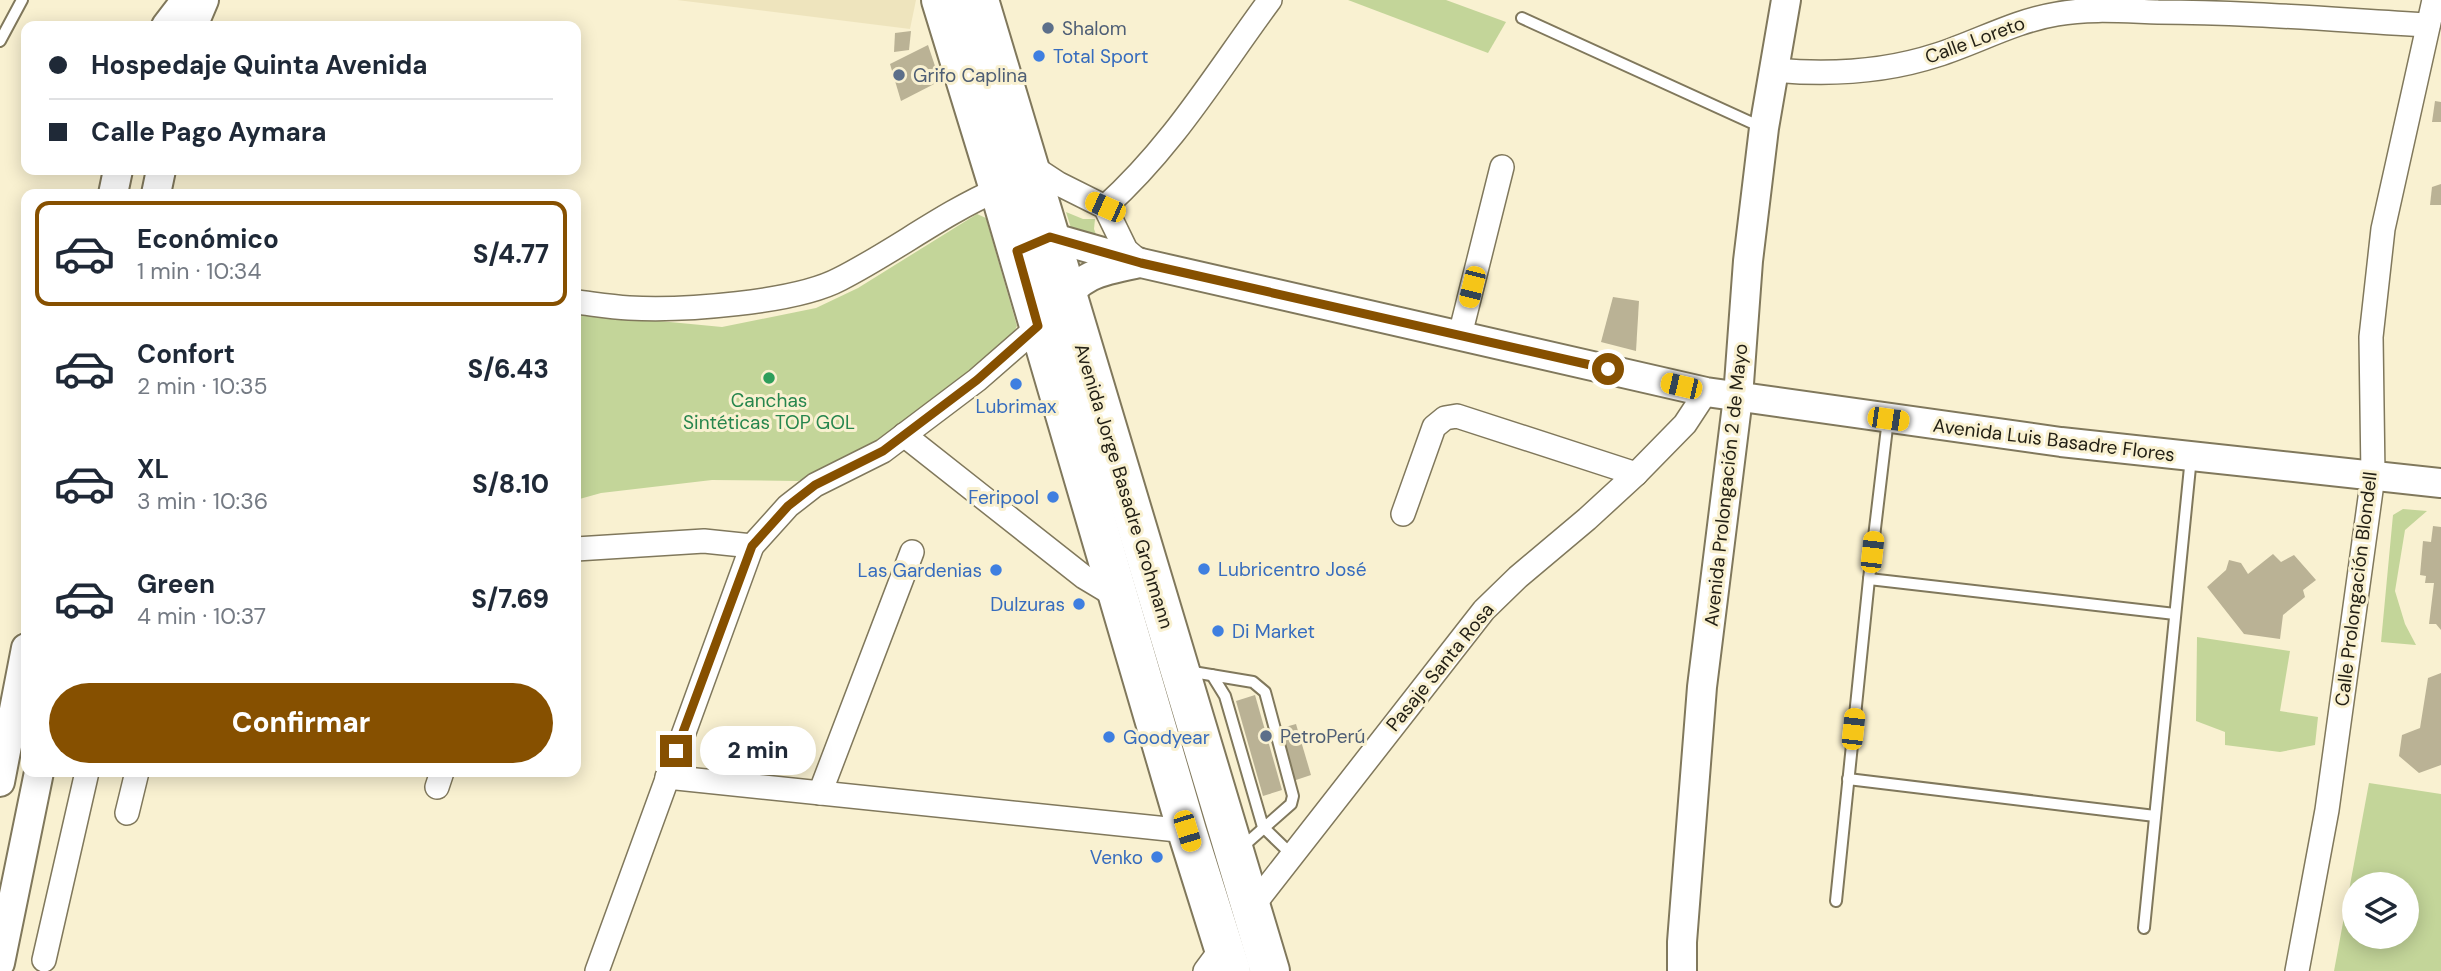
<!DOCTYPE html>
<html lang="es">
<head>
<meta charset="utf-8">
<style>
	body { margin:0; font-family:"DM Sans",sans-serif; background:#f6f6f7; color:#1f2937; height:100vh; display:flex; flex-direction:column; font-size:26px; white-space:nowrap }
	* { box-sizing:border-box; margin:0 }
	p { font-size:23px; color:#747a83 }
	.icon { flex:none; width:38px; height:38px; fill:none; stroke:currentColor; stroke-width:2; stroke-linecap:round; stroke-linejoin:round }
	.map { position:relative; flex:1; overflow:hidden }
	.side { position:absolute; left:21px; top:189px; width:560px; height:588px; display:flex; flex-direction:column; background:#fff; border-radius:14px; box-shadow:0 4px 18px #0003 }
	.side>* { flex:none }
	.hud { position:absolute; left:21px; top:21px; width:560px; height:154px; border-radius:14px; box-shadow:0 4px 18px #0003; display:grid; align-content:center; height:154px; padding:0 28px; background:#fff }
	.controls { position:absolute; left:2342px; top:872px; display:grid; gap:14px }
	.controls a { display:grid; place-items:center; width:77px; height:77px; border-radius:50%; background:#fff; box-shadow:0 4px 18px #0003; font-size:35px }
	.end { position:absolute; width:32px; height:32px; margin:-16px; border:9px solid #865000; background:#fff; box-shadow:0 0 0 4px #fff }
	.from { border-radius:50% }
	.bubble { position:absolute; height:49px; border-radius:24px; background:#fff; box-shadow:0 4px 18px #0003; font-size:23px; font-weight:800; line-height:49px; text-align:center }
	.car { position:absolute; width:21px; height:42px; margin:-21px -10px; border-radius:9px; box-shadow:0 0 5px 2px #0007; background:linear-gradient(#f5c518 24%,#345 0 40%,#f5c518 0 76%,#345 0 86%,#f5c518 0) }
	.hud b { display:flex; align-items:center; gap:24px; height:66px; font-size:26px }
	.hud b+b { border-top:2px solid #e0e1e3 }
	.hud i { width:18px; height:18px; background:#1f2937 }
	ul { padding:12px 0 0; list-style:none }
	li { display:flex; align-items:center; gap:21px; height:105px; margin:0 14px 10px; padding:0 14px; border:4px solid transparent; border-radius:14px }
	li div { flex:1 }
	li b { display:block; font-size:26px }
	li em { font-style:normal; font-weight:800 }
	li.active { border-color:#865000 }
	li>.icon { width:63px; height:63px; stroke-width:1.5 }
	.action { display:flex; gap:14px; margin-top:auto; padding:14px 28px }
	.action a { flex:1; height:80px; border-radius:42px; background:#865000; color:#fff; font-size:28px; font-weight:800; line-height:80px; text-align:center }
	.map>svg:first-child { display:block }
	.built { fill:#eee4bd }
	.green { fill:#c3d599; fill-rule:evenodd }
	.building { fill:#bab295 }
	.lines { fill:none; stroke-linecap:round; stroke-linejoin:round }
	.service-casing { stroke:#80785c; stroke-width:14 }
	.minor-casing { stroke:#80785c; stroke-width:26 }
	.tertiary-casing { stroke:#80785c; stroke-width:32 }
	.trunk-casing { stroke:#80785c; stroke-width:42 }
	.service { stroke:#fff; stroke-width:10 }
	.minor { stroke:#fff; stroke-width:23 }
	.tertiary { stroke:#fff; stroke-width:28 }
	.trunk { stroke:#fff; stroke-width:38 }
	.route { stroke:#865000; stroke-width:9 }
	.service-dot { fill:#5c6f8a; stroke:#f9f1d1; stroke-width:2.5 }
	.shop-dot { fill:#3f7fe0; stroke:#f9f1d1; stroke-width:2.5 }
	.leisure-dot { fill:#2e9e5b; stroke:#f9f1d1; stroke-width:2.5 }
	.labels { text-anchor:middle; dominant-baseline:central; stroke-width:6; stroke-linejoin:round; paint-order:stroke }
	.service-label { font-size:19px; fill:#4e5e75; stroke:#f9f1d1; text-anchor:start }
	.street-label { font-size:19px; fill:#232015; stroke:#f9f1d1 }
	.shop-label { font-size:19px; fill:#366cbe; stroke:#f9f1d1; text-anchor:start }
	.leisure-label { font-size:19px; fill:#27864d; stroke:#f9f1d1 }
</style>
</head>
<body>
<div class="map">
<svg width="2441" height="971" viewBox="0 0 2441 971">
	<rect width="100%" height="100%" fill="#f9f1d1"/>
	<polygon class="built" points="677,0 916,0 910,29"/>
	<g class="green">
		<polygon points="1348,0 1446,0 1506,22 1488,53"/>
		<polygon points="1066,212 1083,219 1095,219 1094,229 1097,237 1071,228"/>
		<polygon points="977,214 986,218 1017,326 1014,332 910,424 837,468 798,481 712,480 601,493 576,500 576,313 722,327 816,308 858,288"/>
		<polygon points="2403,509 2427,511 2405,530 2395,591 2405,624 2416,645 2381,642 2393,515"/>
		<polygon points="2197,637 2290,651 2280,711 2318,717 2315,745 2280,752 2225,745 2225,732 2196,721"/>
		<path d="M2369,783L2441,794V971H2334ZM2354,884H2406V936H2354Z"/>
	</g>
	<g class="building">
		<polygon points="911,31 909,50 894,52 895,33"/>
		<polygon points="928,45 940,81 901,101 890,64"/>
		<polygon points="2435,101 2441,102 2441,122 2432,122"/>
		<polygon points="2441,184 2441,205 2430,205 2432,187"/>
		<polygon points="1613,297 1639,301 1636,351 1601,342"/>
		<polygon points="2433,526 2441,527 2441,630 2436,624 2429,624 2434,583 2425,583 2426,576 2420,575 2423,541 2431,542"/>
		<polygon points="2273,554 2281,562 2294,555 2316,580 2303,590 2305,597 2283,615 2280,639 2244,634 2207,587 2226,570 2229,560 2241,563 2248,574"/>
		<polygon points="2441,673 2441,765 2419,773 2399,756 2402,735 2420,728 2428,678"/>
		<polygon points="1255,695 1282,790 1263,796 1236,701"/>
		<polygon points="1296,724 1311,775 1293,781 1278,729"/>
	</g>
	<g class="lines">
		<defs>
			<g id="service">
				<polyline points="1522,18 1761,127"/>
				<polyline points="0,41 22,0"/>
				<polyline points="1869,579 2175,614"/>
				<polyline points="1187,671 1253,682 1265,692 1293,796 1291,804 1240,849"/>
				<polyline points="1212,675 1225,696 1263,827 1291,854"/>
				<polyline points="1848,779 2155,816"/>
				<polyline points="1836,901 1869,579 1888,419"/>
				<polyline points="2144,928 2191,457"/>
			</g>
			<g id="minor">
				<path d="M1774,70C1828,75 1885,72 1937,55C1978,42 2014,21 2057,14C2090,8 2124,11 2158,12C2248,12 2338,20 2428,25"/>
				<polyline points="1027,163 1059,184 1105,207 1126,250 1141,263"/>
				<path d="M1105,207C1173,146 1216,73 1270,0"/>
				<path d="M576,302C593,304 611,307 629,308C681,311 795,303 840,279C895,251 943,213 999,189"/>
				<polyline points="1460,335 1502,167"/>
				<polyline points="904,435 1084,577 1119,598"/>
				<polyline points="1403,514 1434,427 1445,418 1457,416 1636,474"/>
				<polyline points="576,549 704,541 752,546"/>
				<polyline points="667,777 1187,831"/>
				<polyline points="437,787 442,772"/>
				<polyline points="820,793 912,552"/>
				<polyline points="127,813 137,772"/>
				<polyline points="1248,912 1484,610 1518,577 1587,519 1636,474 1685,424 1706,392"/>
				<polyline points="44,960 87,772"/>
				<polyline points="597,971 752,546 788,506 815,485 883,451 977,380 1039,326"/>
				<polyline points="1205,971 1228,940"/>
				<polyline points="2297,971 2327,810 2373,476 2371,337 2383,229 2434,0"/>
			</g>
			<g id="tertiary">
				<polyline points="166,26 186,0"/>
				<polyline points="193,26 204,0"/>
				<polyline points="113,194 118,170"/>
				<polyline points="156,194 161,170"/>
				<polyline points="1037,243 1050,237 1141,263 1706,392 2061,442 2441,483"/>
				<path d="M1056,306C1083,275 1095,272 1135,264"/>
				<polyline points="0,782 26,648"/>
				<polyline points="0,963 39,772"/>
				<polyline points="1682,971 1682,942 1702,687 1738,397 1748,261 1764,128 1786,0"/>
			</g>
			<g id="trunk">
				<polyline points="941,0 999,189 1187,831 1231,971"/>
				<polyline points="979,0 1270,971"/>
			</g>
		</defs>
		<use href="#service" class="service-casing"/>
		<use href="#minor" class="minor-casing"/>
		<use href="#tertiary" class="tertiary-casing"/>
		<use href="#trunk" class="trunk-casing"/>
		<use href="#service" class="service"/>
		<use href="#minor" class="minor"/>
		<use href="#tertiary" class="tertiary"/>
		<use href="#trunk" class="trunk"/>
	</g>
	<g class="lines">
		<polyline class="route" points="676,751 752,546 788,506 815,485 883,451 977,380 1038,326 1017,251 1050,237 1141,263 1608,369"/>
	</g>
	<g class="service-dot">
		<circle cx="1048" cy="28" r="7"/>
		<circle cx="899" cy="75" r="7"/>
		<circle cx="1266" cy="736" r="7"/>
	</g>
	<g class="shop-dot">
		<circle cx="1039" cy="56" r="7"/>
		<circle cx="1016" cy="384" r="7"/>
		<circle cx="1053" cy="497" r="7"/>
		<circle cx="1204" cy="569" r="7"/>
		<circle cx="996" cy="570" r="7"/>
		<circle cx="1079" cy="604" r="7"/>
		<circle cx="1218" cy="631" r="7"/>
		<circle cx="1109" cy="737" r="7"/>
		<circle cx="1157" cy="857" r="7"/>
	</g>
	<circle class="leisure-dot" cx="769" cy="378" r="7"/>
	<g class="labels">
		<g class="service-label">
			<text x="1062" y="28">Shalom</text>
			<text x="913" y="75">Grifo Caplina</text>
			<text x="1280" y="736">PetroPerú</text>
		</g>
		<g class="street-label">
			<text transform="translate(1975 40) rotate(-20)">Calle Loreto</text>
			<text transform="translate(2054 440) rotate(7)">Avenida Luis Basadre Flores</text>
			<text transform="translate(1726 485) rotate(-84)">Avenida Prolongación 2 de Mayo</text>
			<text transform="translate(1124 486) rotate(73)">Avenida Jorge Basadre Grohmann</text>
			<text transform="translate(2356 589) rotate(-83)">Calle Prolongación Blondell</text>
			<text transform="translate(1440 667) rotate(-51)">Pasaje Santa Rosa</text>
		</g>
		<g class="shop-label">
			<text x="1053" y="56">Total Sport</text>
			<text x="1016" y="406" text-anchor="middle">Lubrimax</text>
			<text x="1039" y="497" text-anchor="end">Feripool</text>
			<text x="1218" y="569">Lubricentro José</text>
			<text x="982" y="570" text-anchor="end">Las Gardenias</text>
			<text x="1065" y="604" text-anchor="end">Dulzuras</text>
			<text x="1232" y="631">Di Market</text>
			<text x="1123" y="737">Goodyear</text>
			<text x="1143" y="857" text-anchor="end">Venko</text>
		</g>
		<g class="leisure-label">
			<text x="769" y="400">Canchas<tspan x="769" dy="22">Sintéticas TOP GOL</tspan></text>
		</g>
	</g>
</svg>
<div class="controls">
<a><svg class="icon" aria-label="layers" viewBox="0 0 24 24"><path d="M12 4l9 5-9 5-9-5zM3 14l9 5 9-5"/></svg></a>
</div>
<i class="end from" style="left:1608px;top:369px"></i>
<i class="end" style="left:676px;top:751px"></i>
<div class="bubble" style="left:700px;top:726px;width:116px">2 min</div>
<i class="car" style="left:1105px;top:207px;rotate:294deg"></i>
<i class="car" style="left:1472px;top:287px;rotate:194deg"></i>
<i class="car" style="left:1681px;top:386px;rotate:283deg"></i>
<i class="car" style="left:1888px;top:419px;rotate:98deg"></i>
<i class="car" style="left:1872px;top:552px;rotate:6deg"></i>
<i class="car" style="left:1853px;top:729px;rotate:6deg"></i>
<i class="car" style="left:1187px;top:831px;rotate:163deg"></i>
<div class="hud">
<b><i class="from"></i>Hospedaje Quinta Avenida</b>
<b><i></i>Calle Pago Aymara</b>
</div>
<section class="side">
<ul>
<li class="active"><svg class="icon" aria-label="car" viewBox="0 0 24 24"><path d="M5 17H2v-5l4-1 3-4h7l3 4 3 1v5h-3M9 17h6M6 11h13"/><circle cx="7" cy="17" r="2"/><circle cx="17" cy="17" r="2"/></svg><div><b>Económico</b><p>1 min · 10:34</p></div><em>S/4.77</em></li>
<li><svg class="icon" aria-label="car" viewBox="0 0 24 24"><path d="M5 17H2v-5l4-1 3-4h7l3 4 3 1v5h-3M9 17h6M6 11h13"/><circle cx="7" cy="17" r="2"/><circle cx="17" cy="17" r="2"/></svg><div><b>Confort</b><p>2 min · 10:35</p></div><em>S/6.43</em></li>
<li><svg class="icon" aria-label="car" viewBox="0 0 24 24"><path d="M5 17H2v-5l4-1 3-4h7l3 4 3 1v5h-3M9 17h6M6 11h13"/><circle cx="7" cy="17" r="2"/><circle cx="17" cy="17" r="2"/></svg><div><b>XL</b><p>3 min · 10:36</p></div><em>S/8.10</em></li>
<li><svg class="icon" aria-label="car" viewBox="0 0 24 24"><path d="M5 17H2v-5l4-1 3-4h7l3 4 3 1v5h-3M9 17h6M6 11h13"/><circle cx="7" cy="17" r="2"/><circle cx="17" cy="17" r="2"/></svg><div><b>Green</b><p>4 min · 10:37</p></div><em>S/7.69</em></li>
</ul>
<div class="action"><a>Confirmar</a></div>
</section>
</div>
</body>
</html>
